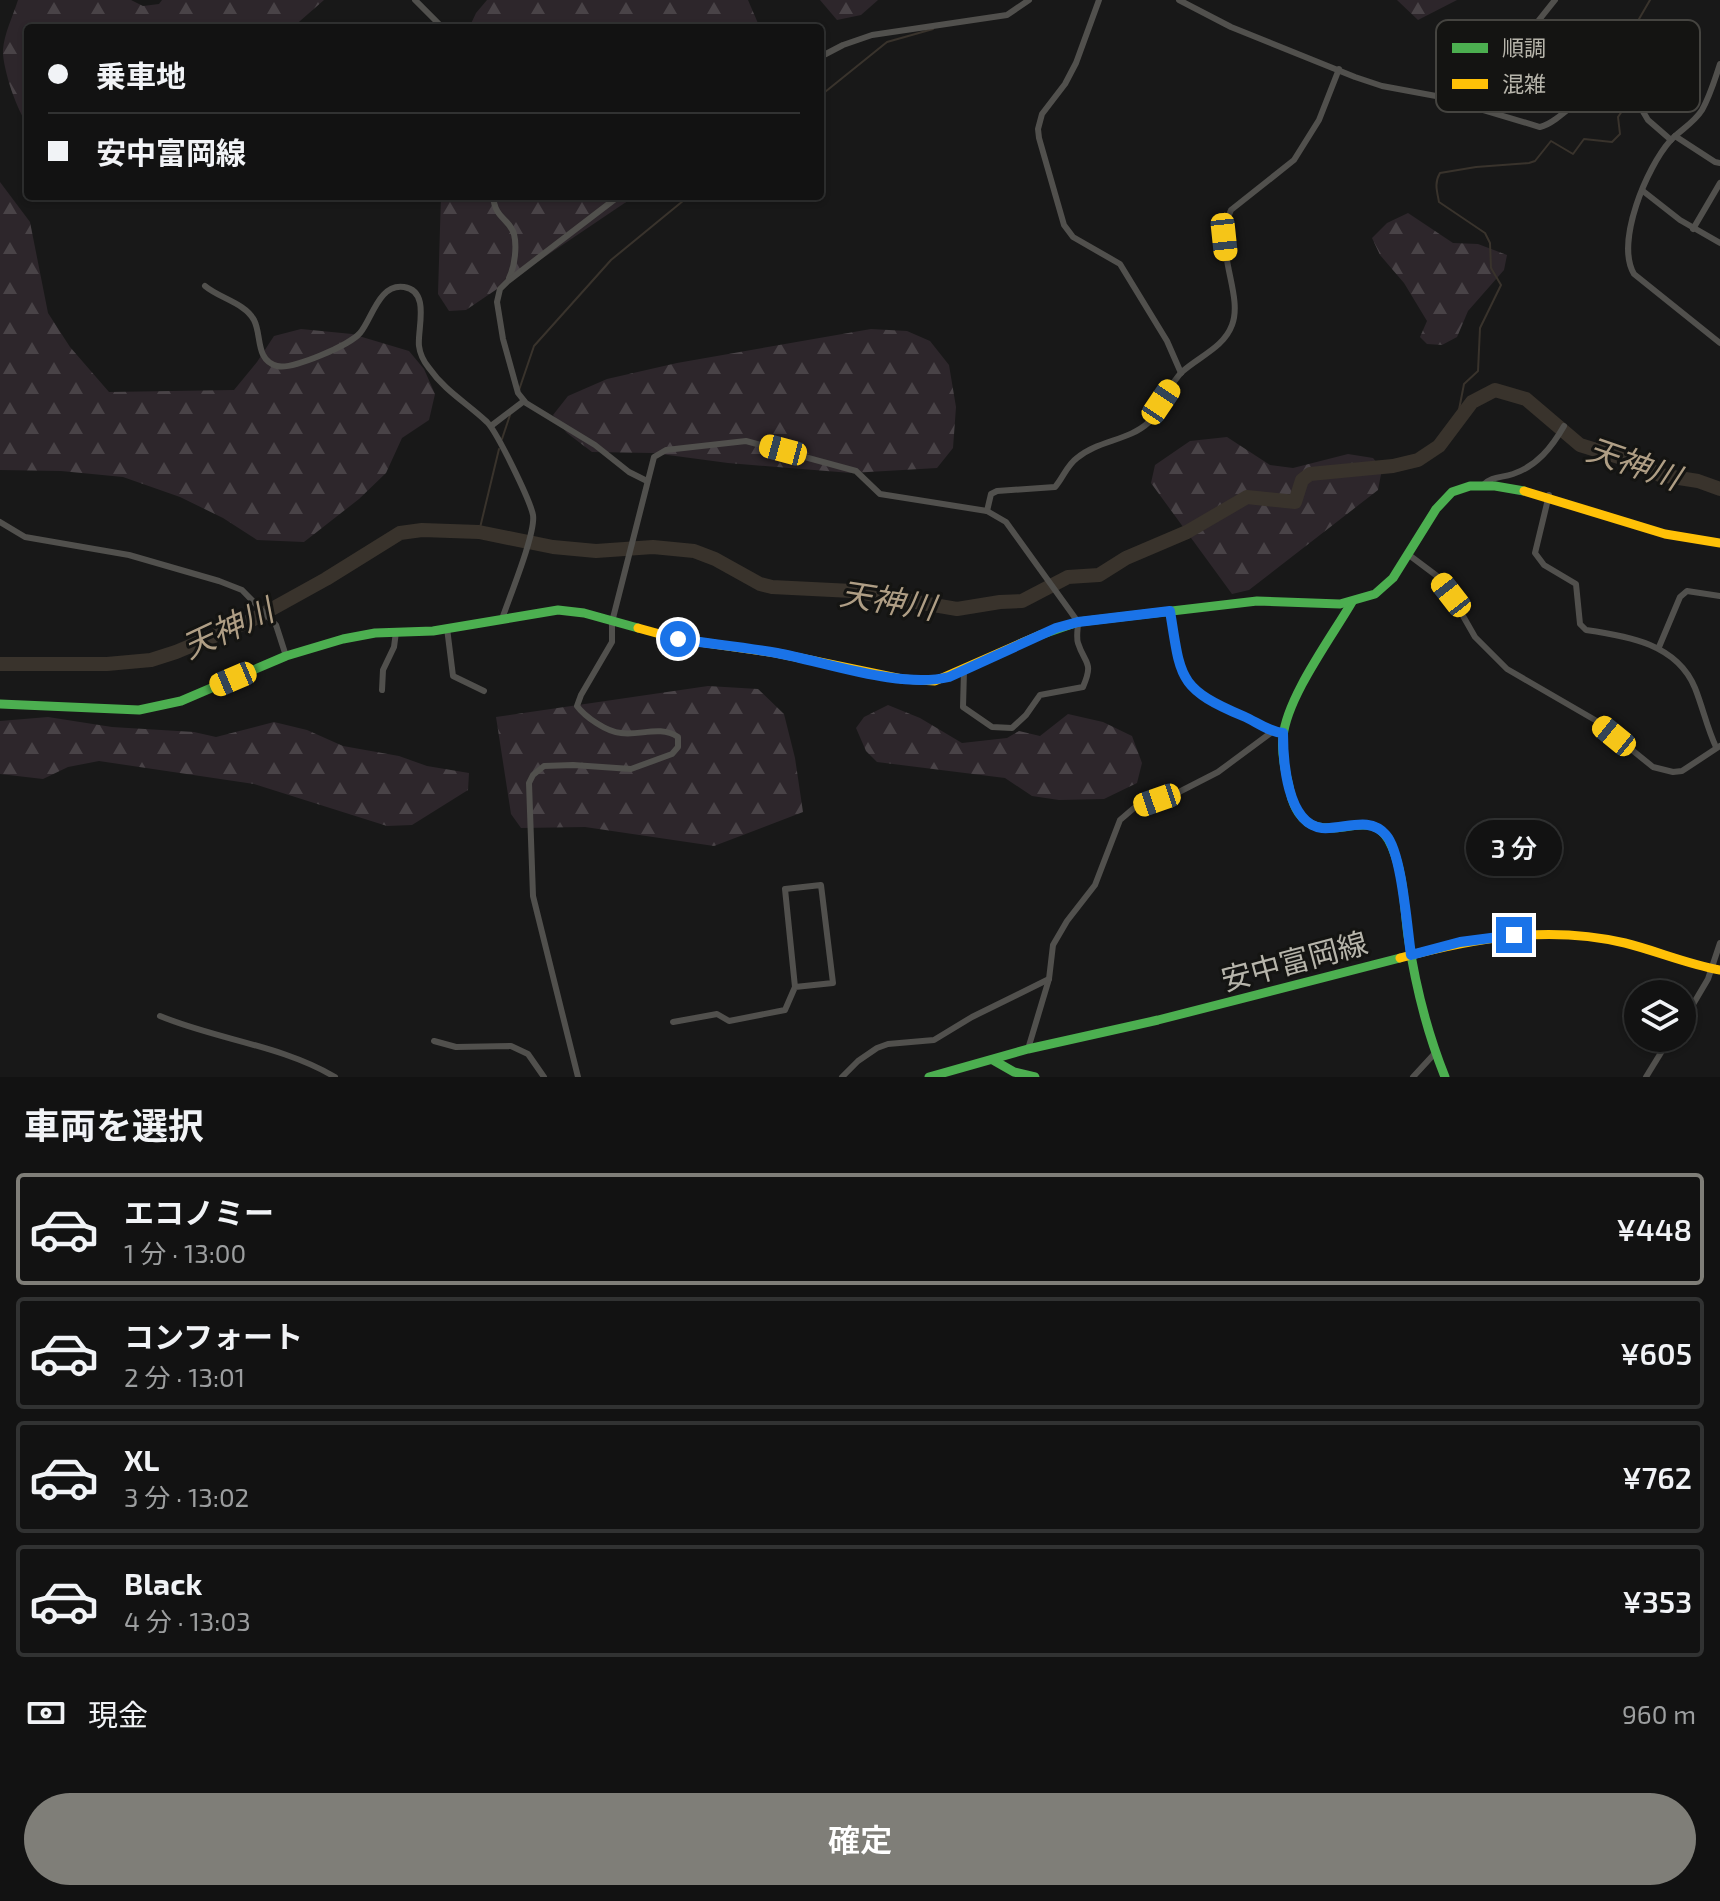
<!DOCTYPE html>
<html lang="ja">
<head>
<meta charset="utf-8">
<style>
	body { margin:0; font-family:"Exo 2","Noto Sans JP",sans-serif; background:#1b1b1b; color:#f1f3f6; height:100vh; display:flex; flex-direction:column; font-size:30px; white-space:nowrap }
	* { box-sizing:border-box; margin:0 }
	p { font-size:26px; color:#9c9e9f }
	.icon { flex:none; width:44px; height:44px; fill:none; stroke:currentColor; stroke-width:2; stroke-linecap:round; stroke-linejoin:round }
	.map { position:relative; height:1077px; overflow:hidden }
	.panel { display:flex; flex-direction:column; background:#121212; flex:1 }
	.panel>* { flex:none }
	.guide { position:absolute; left:24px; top:24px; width:800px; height:176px; border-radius:8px; box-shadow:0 2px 6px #0004,0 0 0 2px #313232; display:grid; align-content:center; height:176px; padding:0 24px; background:#121212 }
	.controls { position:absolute; left:1624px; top:980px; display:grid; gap:16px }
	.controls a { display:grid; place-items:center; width:72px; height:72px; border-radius:50%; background:#121212; box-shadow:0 2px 6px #0004,0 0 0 2px #313232; font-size:40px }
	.end { position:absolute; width:36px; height:36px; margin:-18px; border:10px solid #1a73e8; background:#fff; box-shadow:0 0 0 4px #fff }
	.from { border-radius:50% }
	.bubble { position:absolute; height:56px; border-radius:28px; background:#121212; box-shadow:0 2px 6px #0004,0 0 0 2px #313232; font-size:26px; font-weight:600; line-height:56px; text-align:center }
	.car { position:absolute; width:24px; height:48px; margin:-24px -12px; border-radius:10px; box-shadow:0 0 6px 2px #0007; background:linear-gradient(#f5c518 24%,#345 0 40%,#f5c518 0 76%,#345 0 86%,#f5c518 0) }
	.guide b { display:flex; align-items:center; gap:28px; height:76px; font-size:30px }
	.guide b+b { border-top:2px solid #313232 }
	.guide i { width:20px; height:20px; background:#f1f3f6 }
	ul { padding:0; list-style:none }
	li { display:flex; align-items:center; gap:24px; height:112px; margin:0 16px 12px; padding:0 8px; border:4px solid #313232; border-radius:8px }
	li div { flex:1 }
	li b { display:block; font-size:30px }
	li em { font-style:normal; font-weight:600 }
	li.active { border-color:#7f7e78 }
	li>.icon { width:72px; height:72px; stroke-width:1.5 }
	h2 { padding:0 24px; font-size:36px; line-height:96px }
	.pay { display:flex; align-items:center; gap:20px; height:88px; padding:0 24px; font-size:30px }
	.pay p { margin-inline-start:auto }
	.action { display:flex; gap:16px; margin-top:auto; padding:16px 24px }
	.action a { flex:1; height:92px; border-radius:48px; background:#7f7e78; color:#fff; font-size:32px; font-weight:600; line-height:92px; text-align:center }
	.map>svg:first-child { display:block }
	.forest { fill:url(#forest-firs) }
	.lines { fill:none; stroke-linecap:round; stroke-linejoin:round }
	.stream { stroke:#39332c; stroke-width:2 }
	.river { stroke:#39332c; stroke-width:14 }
	.street { stroke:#51504d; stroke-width:6 }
	.fast { stroke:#4caf50; stroke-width:9 }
	.slow { stroke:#ffc107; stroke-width:9 }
	.route { stroke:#1a73e8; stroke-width:10 }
	.labels { text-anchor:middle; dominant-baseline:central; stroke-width:6; stroke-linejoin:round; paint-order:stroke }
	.street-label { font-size:30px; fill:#b7b5ab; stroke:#141412 }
	.water-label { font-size:32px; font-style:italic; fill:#af9e85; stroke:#141412 }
	.key { fill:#141412; stroke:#454440; stroke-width:2 }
	.key-label { font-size:22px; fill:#b7b5ab }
</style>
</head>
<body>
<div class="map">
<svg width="1720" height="1077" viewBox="0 0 1720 1077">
	<defs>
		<pattern id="forest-firs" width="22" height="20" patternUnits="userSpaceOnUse" patternTransform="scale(2)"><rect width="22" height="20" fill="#2d262b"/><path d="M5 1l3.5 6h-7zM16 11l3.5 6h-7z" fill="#494347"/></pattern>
	</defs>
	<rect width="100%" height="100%" fill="#181818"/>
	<g class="forest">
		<path d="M18,0H131L143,6L159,4L162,0H324L292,28H28V124C17,113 2,66 3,50C4,34 13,16 18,0Z"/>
		<polygon points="487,0 748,0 760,28 469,28 476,13"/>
		<polygon points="820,0 878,0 861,15 837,20"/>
		<polygon points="1397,0 1457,0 1418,20"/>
		<polygon points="0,182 30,222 48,313 70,347 109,392 234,390 257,362 274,336 301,329 352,334 409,351 424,369 435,394 429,420 402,438 386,473 359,499 304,542 257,540 223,518 180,497 123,477 61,471 0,470"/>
		<polygon points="441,196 635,196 466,310 449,311 438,294"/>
		<polygon points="1408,213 1453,243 1478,244 1507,255 1504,270 1468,311 1457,337 1442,345 1427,344 1420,337 1427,321 1404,283 1380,255 1372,238 1387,223"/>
		<polygon points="871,329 907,331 930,341 949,365 956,407 953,448 937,468 851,473 728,463 653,453 592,452 567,433 553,415 568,396 607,379 677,363"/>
		<polygon points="1227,437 1270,465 1293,468 1348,454 1373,458 1382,469 1378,490 1249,590 1232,594 1151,483 1155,465 1190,441"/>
		<polygon points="708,686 758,689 784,714 795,758 803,812 714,846 585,827 521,828 511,814 496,717"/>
		<polygon points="888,705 920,718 962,743 1007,738 1019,731 1040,736 1068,714 1103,722 1132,736 1142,763 1137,783 1104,799 1059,800 1032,796 1005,778 877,762 866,751 856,728 864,717"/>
		<polygon points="48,717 112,727 194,732 216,737 274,722 307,730 343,746 399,756 427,766 469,773 468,790 412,825 387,826 254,784 99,761 68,767 43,779 0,774 0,721"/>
	</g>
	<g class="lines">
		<g class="stream">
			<polyline points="820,96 887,42 933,29"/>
			<polyline points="519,390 534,346 611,260 689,196"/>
			<path d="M1457,420L1464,384L1478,371L1480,328L1501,285L1491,268L1490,243L1485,233L1439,202C1437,191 1434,183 1440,173L1476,167L1529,163L1535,161L1551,141L1573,154L1584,139L1612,142L1620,134L1618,117C1629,99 1641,92 1661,90L1665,86L1640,27L1639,19L1650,0"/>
			<polyline points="502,439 510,415"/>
			<polyline points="479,532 499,449"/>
		</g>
		<polyline class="river" points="0,664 107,664 151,660 176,652 252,620 326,579 400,533 422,530 479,532 553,547 596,551 653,547 694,551 715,559 760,584 772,587 852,591 957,609 1000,602 1022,601 1068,577 1099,575 1126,558 1187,532 1247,497 1295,502 1302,480 1310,474 1393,466 1418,460 1439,446 1472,402 1495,390 1526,399 1580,445 1635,462 1660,475 1698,481 1720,489"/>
		<g class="street">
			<polyline points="415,0 443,28"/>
			<polyline points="1099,0 1076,63 1065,84 1042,114 1038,129 1039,138 1064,225 1073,237 1120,264 1167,341 1181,373"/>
			<path d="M1179,0L1231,27L1355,77L1382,86L1436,96L1540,127C1562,122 1592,80 1619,78L1629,88L1648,120L1671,140"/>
			<polyline points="1555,0 1535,25 1531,35 1588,94"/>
			<polyline points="820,57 843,45 872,35 1007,15 1029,0"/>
			<path d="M1720,64C1715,79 1710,96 1702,110C1694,123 1680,130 1670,141C1647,167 1615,242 1634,274L1720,343"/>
			<polyline points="1675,136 1715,162 1720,163"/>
			<polyline points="1643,191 1680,220 1720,243"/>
			<path d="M493,196C495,219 509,218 514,234C517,246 515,266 509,278"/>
			<polyline points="619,196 508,281 500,289 497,302 503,339 518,393 526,403 595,445 629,472 647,481"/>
			<polyline points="1693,229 1720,183"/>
			<path d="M205,286C219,298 245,303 254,320C262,335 255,360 277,366C292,370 350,345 360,333C372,319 379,283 404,287C431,291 417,330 419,346C420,354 424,362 429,368C445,391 467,403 487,422C497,432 530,500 533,515C536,533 509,598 502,619"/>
			<polyline points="491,426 524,401"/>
			<path d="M1483,485C1492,476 1501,478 1513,474C1537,466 1552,447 1564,426"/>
			<path d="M1549,495L1535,553L1544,565L1576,584L1580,624L1586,630C1628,636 1677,644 1695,688C1703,708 1707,728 1716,747"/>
			<path d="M987,511L991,494L997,491L1055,487C1063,478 1067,465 1077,458C1098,440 1129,441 1149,422C1163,408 1168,384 1183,371C1200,356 1224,347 1232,325C1244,294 1212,249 1231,210L1294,160L1319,120L1339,69"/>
			<polyline points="0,522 25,537 129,555 219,581 242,590 276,625 286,656"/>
			<polyline points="1409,555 1437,576 1451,595 1475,637 1507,669 1595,720 1653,767 1673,772 1682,771 1720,746"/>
			<path d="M1170,611C1181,678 1177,688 1243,716C1257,722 1267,731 1283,733"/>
			<polyline points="447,628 453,676 484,691"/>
			<polyline points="1659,647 1680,597 1687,591 1720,596"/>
			<polyline points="382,690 383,670 394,647 396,632"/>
			<path d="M160,1016C218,1040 281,1045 335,1077"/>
			<polyline points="673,1022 717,1014 729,1021 785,1010 795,987 785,889 821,885 833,983 795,987"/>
			<polyline points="1682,1023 1708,979 1720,943"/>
			<polyline points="434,1041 456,1047 511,1046 528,1054 544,1077"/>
			<polyline points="1028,1049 1049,979 1053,945 1067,921 1095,885 1120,820 1134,808 1179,792 1218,772 1272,732"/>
			<path d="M578,1077L533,896L529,783L533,775L544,766L573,765L631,769L672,754L678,747V737C660,725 640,736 621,733C607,732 585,717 577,706L581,695L612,642V622L654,457L666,450L746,441L856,471L880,494L987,511L1006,522L1078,622C1078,628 1076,637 1078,643C1085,665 1094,661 1083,687L1040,695L1026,715L1012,728L992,727L963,707L964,670"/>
			<polyline points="842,1077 858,1061 877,1048 888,1044 934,1040 972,1017 1049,979"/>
			<polyline points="1413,1077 1436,1052"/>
			<polyline points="1646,1077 1670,1038"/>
		</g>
		<g class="fast">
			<path d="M1352,602C1331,638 1287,697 1283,737C1281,754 1286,774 1290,791C1293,806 1301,823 1318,827C1347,834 1376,808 1392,847C1404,875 1404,907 1408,936C1415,984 1427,1032 1445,1077"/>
			<polyline points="1040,635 1078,622 1257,601 1340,604 1375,594 1393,578 1436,509 1452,492 1470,486 1495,486 1524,491"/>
			<polyline points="0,704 139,710 181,701 286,656 343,639 375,633 433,631 558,610 584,613 638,628"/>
			<polyline points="993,1060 1014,1072 1035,1077"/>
			<polyline points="929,1077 1028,1049 1158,1020 1400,958"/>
		</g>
		<g class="slow">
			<polyline points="1524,491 1665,534 1720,543"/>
			<polyline points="638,628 678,639 776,653 902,679 935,681 1040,635"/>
			<path d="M1400,958C1474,938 1549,925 1625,943C1657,951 1687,964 1720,970"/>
		</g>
	</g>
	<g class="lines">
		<path class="route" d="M678,639C711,644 744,647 777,653C826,662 901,689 949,677L1056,628L1078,622L1170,611C1181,678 1177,688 1243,716C1257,722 1267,731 1283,733C1283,761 1287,824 1322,828C1344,830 1369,815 1386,835C1402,853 1407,928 1411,955L1460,942L1514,935"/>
	</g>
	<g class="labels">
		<g class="street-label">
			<text transform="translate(1294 960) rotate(-15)">安中富岡線</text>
		</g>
		<g class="water-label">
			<text transform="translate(1634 462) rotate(19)">天神川</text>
			<text transform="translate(888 599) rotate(9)">天神川</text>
			<text transform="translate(227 627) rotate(-25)">天神川</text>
		</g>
	</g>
	<rect x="1436" y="20" width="264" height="92" rx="12" class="key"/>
	<rect x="1452" y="43" width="36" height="10" fill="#4caf50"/>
	<rect x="1452" y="79" width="36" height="10" fill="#ffc107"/>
	<g class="key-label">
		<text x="1502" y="56">順調</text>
		<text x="1502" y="92">混雑</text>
	</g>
</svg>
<div class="controls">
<a><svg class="icon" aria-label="layers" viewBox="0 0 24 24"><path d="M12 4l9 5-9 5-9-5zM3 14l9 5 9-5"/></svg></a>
</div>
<i class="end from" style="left:678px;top:639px"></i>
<i class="end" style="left:1514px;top:935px"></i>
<div class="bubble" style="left:1466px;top:820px;width:96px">3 分</div>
<i class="car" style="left:1224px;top:237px;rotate:174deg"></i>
<i class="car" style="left:1161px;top:402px;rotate:34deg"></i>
<i class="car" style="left:783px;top:450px;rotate:285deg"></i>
<i class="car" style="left:1451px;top:595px;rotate:322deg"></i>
<i class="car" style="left:233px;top:679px;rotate:247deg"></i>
<i class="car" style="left:1614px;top:736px;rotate:309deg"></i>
<i class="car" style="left:1157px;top:800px;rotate:251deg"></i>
<div class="guide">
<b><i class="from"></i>乗車地</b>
<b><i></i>安中富岡線</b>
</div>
</div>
<section class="panel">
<h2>車両を選択</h2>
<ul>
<li class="active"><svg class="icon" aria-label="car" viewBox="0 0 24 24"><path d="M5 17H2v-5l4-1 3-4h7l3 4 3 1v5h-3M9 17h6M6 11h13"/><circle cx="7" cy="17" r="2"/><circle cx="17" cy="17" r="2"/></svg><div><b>エコノミー</b><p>1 分 · 13:00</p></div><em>¥448</em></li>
<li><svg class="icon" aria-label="car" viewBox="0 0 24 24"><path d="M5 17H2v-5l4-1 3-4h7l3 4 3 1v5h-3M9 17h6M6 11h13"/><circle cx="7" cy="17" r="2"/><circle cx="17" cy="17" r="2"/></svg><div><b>コンフォート</b><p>2 分 · 13:01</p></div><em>¥605</em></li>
<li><svg class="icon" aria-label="car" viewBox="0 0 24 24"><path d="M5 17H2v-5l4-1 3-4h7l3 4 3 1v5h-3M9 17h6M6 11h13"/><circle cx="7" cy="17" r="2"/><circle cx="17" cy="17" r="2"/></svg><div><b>XL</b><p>3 分 · 13:02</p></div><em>¥762</em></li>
<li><svg class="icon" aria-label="car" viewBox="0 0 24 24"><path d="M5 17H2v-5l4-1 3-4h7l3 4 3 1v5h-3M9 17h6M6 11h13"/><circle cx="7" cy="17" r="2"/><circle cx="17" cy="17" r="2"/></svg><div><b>Black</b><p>4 分 · 13:03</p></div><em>¥353</em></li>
</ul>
<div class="pay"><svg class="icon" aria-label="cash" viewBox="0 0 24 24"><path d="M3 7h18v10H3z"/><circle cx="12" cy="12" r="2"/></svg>現金<p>960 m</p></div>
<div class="action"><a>確定</a></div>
</section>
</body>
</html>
